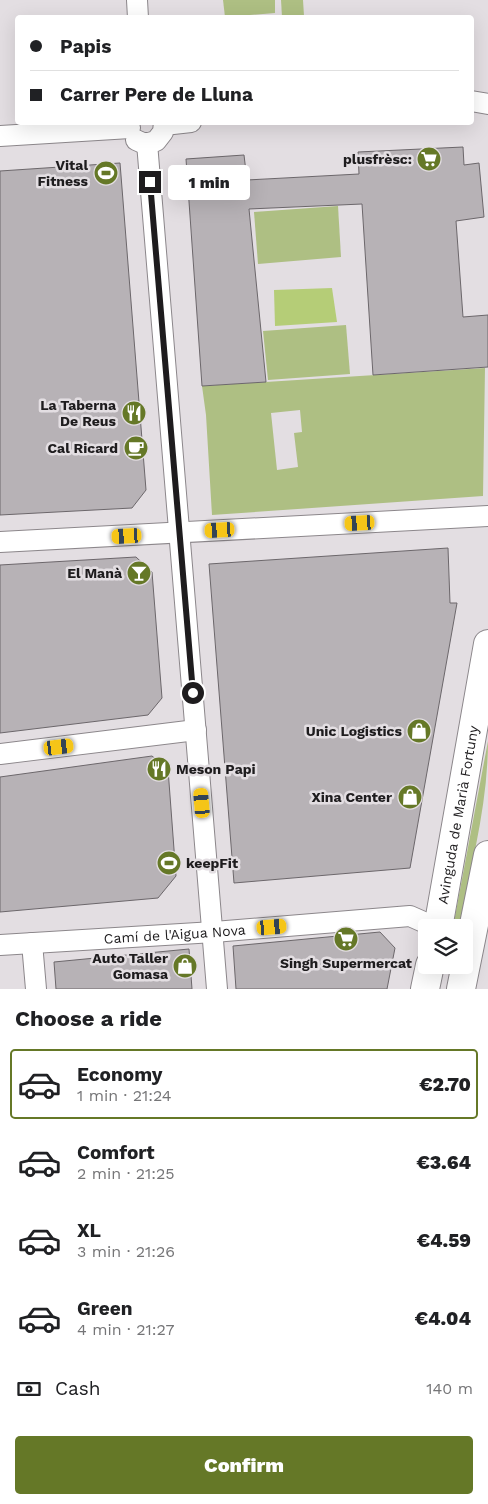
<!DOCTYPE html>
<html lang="en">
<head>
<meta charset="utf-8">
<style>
	body { margin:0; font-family:"Work Sans",sans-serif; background:#f2f2f2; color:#202124; height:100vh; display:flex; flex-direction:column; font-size:19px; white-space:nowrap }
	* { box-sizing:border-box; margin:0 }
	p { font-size:16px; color:#757577 }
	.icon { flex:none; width:28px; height:28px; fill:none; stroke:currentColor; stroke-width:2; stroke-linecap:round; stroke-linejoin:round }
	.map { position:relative; height:989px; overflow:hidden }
	.sheet { display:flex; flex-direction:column; background:#fff; flex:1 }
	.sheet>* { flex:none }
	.banner { position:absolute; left:15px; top:15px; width:459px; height:110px; border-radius:5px; box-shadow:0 5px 20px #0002; display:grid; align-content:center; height:110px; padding:0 15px; background:#fff }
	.fabs { position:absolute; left:418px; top:919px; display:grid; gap:10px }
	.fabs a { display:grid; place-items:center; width:55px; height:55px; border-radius:5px; background:#fff; box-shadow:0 5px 20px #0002; font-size:25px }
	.end { position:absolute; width:22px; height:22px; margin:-11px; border:6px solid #1e1c1e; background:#fff; box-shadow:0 0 0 2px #fff }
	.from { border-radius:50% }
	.bubble { position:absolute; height:35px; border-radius:5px; background:#fff; box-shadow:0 5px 20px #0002; font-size:16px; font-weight:800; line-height:35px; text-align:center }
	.car { position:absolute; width:15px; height:30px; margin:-15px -8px; border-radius:6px; box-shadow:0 0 4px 1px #0007; background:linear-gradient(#f5c518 24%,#345 0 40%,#f5c518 0 76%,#345 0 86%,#f5c518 0) }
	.banner b { display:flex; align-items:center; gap:18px; height:48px; font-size:19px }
	.banner b+b { border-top:1px solid #e0e0e0 }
	.banner i { width:12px; height:12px; background:#202124 }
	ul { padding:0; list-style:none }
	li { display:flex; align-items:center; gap:15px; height:70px; margin:0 10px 8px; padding:0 5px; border:2px solid transparent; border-radius:5px }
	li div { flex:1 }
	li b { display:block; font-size:19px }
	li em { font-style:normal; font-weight:800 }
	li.active { border-color:#657827 }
	li>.icon { width:45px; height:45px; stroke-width:1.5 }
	h2 { padding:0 15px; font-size:22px; line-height:60px }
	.pay { display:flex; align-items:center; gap:12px; height:55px; padding:0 15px; font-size:19px }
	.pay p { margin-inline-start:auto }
	.cta { display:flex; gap:10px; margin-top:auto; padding:10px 15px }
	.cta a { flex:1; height:58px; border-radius:5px; background:#657827; color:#fff; font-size:20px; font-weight:800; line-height:58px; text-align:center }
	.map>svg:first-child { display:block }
	.green { fill:#aebf83; fill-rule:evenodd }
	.water { fill:#b5cd77 }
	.building { fill:#b7b2b6; stroke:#6c676b }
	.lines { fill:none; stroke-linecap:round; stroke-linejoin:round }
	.street-casing { stroke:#8c878b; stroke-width:22 }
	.primary-casing { stroke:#8c878b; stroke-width:30 }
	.street { stroke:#fff; stroke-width:20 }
	.primary { stroke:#fff; stroke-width:28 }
	.route { stroke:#1e1c1e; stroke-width:6 }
	.labels { text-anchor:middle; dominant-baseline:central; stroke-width:5; stroke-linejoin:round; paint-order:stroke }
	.poi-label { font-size:14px; font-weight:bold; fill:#1e1c1e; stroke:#e3dee2; text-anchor:end }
	.street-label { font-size:14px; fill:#1e1c1e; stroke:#e3dee2 }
</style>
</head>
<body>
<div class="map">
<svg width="488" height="989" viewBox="0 0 488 989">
	<rect width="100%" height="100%" fill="#e3dee2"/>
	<g class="green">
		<polygon points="223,0 275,0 275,13 225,17"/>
		<polygon points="281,0 303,0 304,16 282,17"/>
		<polygon points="338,206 341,257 258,264 254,212"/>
		<polygon points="346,325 350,374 268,380 263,331"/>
		<path d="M485,368L483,496L212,515L206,415L202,386ZM300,410L302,432L294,433L298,467L277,470L271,413Z"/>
		<path d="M488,741C488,804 471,866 459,927H453Z"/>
	</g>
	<polygon class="water" points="332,288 337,322 275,326 274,290"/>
	<g class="building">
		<polygon points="463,147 464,165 479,163 484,217 456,221 463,317 488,315 488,367 373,375 362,204 249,209 266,382 202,386 186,159 244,155 247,180 359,174 358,152"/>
		<polygon points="120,163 146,490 132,508 0,515 0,171"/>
		<polygon points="448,548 450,603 457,603 410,868 234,883 209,564"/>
		<polygon points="136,557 152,572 162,698 148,715 0,733 0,565"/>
		<polygon points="152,756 168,769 176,876 158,898 0,912 0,777"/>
		<polygon points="380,932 395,948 387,989 236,989 233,946"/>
		<polygon points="189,949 192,989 56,989 54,962"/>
	</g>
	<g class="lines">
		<defs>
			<g id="street">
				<polyline points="137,0 138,18"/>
				<polyline points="471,101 488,104"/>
				<polyline points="164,125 191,122"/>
				<polyline points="0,136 130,128"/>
				<polyline points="136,140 145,144 156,141 163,132 164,122"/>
				<polyline points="147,143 217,989"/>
				<polyline points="0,542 488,516"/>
				<polyline points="0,754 196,730"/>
				<polyline points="32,943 36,989"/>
				<path id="s1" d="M0,945L214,932L410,916L437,928"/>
			</g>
			<g id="primary">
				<path id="s2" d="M438,928L488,644"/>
				<polyline points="425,989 430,965"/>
				<polyline points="461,989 488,855"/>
			</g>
		</defs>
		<use href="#street" class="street-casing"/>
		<use href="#primary" class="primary-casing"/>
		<use href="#street" class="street"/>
		<use href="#primary" class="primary"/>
	</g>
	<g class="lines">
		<polyline class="route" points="150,182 193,693"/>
	</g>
	<defs>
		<symbol id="supermarket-disc" viewBox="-11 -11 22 22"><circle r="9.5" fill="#657827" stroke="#e3dee2"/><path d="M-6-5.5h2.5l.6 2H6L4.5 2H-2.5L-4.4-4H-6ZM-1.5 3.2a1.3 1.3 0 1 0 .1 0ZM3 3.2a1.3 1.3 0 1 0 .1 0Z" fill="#fff"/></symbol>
		<symbol id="stadium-disc" viewBox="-11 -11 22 22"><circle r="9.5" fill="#657827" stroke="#e3dee2"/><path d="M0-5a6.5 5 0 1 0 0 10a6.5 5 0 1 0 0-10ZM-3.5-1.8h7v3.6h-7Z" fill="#fff"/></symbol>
		<symbol id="restaurant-disc" viewBox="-11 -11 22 22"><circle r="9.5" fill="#657827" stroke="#e3dee2"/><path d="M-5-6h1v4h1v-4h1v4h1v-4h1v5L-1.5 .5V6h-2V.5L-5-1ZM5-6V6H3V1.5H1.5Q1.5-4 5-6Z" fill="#fff"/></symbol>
		<symbol id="cafe-disc" viewBox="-11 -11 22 22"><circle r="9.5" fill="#657827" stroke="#e3dee2"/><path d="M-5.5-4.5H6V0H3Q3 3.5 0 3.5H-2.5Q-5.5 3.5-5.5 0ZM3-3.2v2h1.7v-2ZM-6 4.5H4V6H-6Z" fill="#fff"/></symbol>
		<symbol id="bar-disc" viewBox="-11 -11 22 22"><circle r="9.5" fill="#657827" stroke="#e3dee2"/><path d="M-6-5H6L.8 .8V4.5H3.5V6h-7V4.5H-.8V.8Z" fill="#fff"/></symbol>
		<symbol id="shop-disc" viewBox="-11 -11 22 22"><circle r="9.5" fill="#657827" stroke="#e3dee2"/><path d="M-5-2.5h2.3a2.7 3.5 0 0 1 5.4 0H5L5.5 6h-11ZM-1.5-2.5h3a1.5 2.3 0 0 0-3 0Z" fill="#fff"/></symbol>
	</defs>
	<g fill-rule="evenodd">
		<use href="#supermarket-disc" x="415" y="145" width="28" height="28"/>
		<use href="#stadium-disc" x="92" y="159" width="28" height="28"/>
		<use href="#restaurant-disc" x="120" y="399" width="28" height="28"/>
		<use href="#cafe-disc" x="122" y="434" width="28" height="28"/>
		<use href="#bar-disc" x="125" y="559" width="28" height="28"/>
		<use href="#shop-disc" x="405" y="717" width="28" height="28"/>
		<use href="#restaurant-disc" x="145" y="755" width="28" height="28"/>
		<use href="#shop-disc" x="396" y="783" width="28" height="28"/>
		<use href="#stadium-disc" x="155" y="849" width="28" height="28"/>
		<use href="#supermarket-disc" x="332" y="925" width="28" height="28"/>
		<use href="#shop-disc" x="171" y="952" width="28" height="28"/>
	</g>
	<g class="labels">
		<g class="poi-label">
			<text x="412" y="159">plusfrèsc:</text>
			<text x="88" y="165">Vital<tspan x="88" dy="16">Fitness</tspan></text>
			<text x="116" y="405">La Taberna<tspan x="116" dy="16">De Reus</tspan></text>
			<text x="118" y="448">Cal Ricard</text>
			<text x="122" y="573">El Manà</text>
			<text x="402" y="731">Unic Logistics</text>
			<text x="176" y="769" text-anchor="start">Meson Papi</text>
			<text x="392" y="797">Xina Center</text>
			<text x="186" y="863" text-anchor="start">keepFit</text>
			<text x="168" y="958">Auto Taller<tspan x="168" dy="16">Gomasa</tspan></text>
			<text x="346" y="963" text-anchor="middle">Singh Supermercat</text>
		</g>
		<g class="street-label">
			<text stroke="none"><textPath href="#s2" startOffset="115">Avinguda de Marià Fortuny</textPath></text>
			<text stroke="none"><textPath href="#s1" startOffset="175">Camí de l'Aigua Nova</textPath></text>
		</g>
	</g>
</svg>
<div class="fabs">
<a><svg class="icon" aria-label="layers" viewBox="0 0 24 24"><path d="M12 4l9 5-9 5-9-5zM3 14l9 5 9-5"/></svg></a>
</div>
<i class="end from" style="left:193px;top:693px"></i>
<i class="end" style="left:150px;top:182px"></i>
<div class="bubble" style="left:168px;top:165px;width:82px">1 min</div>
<i class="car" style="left:360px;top:523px;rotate:267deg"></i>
<i class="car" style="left:220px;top:530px;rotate:267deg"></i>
<i class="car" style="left:127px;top:536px;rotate:267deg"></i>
<i class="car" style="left:59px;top:747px;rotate:83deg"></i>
<i class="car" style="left:202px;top:803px;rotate:355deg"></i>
<i class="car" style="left:272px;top:927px;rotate:85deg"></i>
<div class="banner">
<b><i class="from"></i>Papis</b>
<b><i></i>Carrer Pere de Lluna</b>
</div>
</div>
<section class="sheet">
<h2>Choose a ride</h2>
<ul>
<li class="active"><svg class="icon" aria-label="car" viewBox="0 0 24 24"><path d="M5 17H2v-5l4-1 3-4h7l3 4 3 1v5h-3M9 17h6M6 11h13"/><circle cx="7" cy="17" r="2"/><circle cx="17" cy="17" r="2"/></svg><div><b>Economy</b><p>1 min · 21:24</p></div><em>€2.70</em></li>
<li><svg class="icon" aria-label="car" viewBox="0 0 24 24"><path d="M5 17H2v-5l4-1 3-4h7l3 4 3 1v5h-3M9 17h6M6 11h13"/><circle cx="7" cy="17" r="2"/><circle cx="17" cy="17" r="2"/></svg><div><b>Comfort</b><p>2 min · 21:25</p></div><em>€3.64</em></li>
<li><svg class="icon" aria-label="car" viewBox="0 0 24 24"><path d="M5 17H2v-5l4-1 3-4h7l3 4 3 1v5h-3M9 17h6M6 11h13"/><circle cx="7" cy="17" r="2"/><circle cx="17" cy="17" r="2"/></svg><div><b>XL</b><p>3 min · 21:26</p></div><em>€4.59</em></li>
<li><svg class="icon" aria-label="car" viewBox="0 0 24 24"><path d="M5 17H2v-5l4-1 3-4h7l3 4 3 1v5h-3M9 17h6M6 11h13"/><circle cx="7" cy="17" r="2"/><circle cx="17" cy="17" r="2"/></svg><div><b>Green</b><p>4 min · 21:27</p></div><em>€4.04</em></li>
</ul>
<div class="pay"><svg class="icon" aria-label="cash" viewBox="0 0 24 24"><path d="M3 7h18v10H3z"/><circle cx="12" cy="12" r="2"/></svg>Cash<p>140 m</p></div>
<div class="cta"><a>Confirm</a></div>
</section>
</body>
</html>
